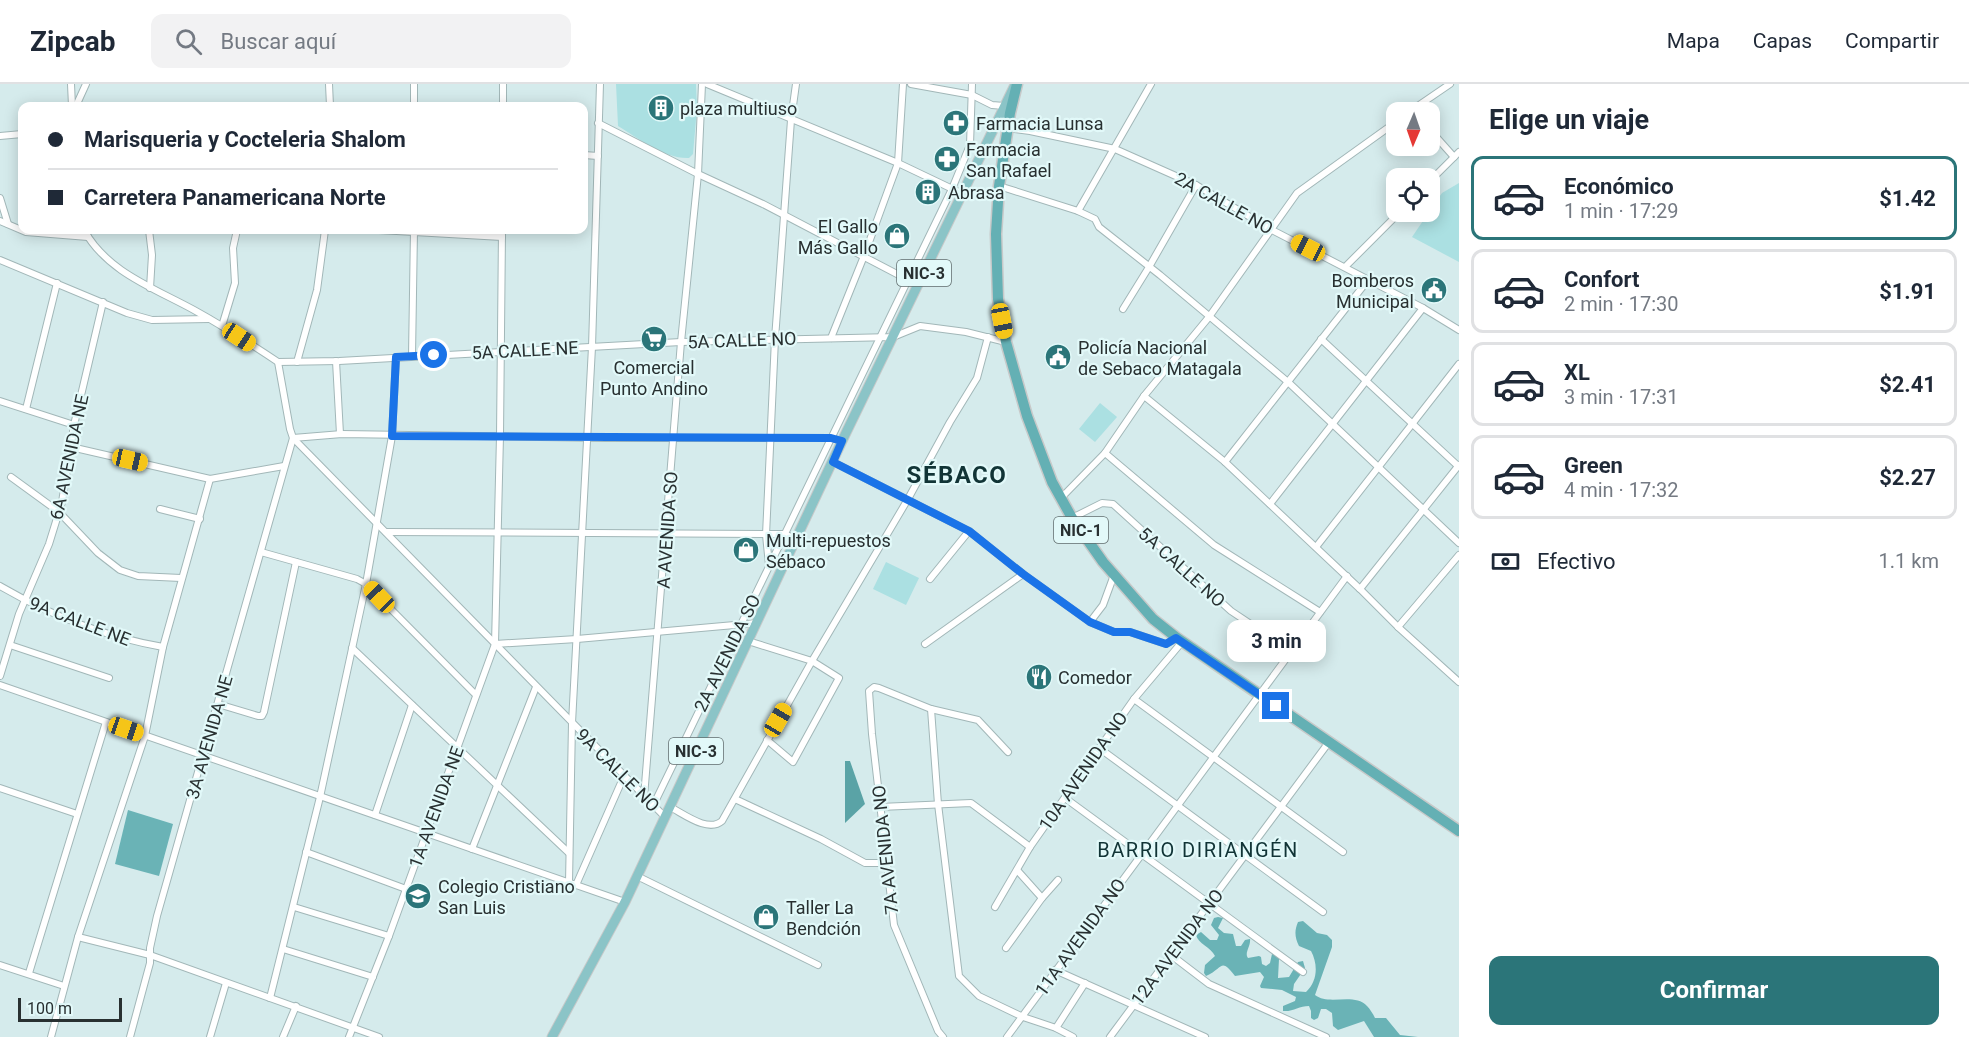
<!DOCTYPE html>
<html lang="es">
<head>
<meta charset="utf-8">
<style>
	body { margin:0; font-family:Roboto,sans-serif; background:#f2f2f3; color:#1f2937; height:100vh; display:flex; flex-direction:column; font-size:22px; white-space:nowrap }
	* { box-sizing:border-box; margin:0 }
	p { font-size:20px; color:#747a83 }
	.icon { flex:none; width:33px; height:33px; fill:none; stroke:currentColor; stroke-width:2; stroke-linecap:round; stroke-linejoin:round }
	.map { position:relative; flex:1; overflow:hidden }
	.side { display:flex; flex-direction:column; background:#fff; width:510px }
	.side>* { flex:none }
	.banner { position:absolute; left:18px; top:18px; width:570px; height:132px; border-radius:12px; box-shadow:0 3px 15px #0003; display:grid; align-content:center; height:132px; padding:0 30px; background:#fff }
	.needle { width:39px; rotate:182deg }
	.fabs { position:absolute; left:1386px; top:18px; display:grid; gap:12px }
	.fabs a { display:grid; place-items:center; width:54px; height:54px; border-radius:12px; background:#fff; box-shadow:0 3px 15px #0003; font-size:30px }
	.scale { position:absolute; left:18px; bottom:15px; width:104px; box-sizing:border-box; padding-left:6px; border:3px solid #283031; border-top:0; font-size:16px; line-height:21px; white-space:nowrap; color:#283031; -webkit-text-stroke:4px #e2f9f9; paint-order:stroke }
	.end { position:absolute; width:27px; height:27px; margin:-14px; border:8px solid #1a73e8; background:#fff; box-shadow:0 0 0 3px #fff }
	.from { border-radius:50% }
	.bubble { position:absolute; height:42px; border-radius:12px; background:#fff; box-shadow:0 3px 15px #0003; font-size:20px; font-weight:700; line-height:42px; text-align:center }
	.car { position:absolute; width:18px; height:36px; margin:-18px -9px; border-radius:8px; box-shadow:0 0 4px 2px #0007; background:linear-gradient(#f5c518 24%,#345 0 40%,#f5c518 0 76%,#345 0 86%,#f5c518 0) }
	.banner b { display:flex; align-items:center; gap:21px; height:57px; font-size:22px }
	.banner b+b { border-top:2px solid #e0e1e3 }
	.banner i { width:15px; height:15px; background:#1f2937 }
	ul { padding:0; list-style:none }
	li { display:flex; align-items:center; gap:18px; height:84px; margin:0 12px 9px; padding:0 18px; border:3px solid #e0e1e3; border-radius:12px }
	li div { flex:1 }
	li b { display:block; font-size:22px }
	li em { font-style:normal; font-weight:700 }
	li.active { border-color:#2b7579 }
	li>.icon { width:54px; height:54px; stroke-width:1.5 }
	h2 { padding:0 30px; font-size:27px; line-height:72px }
	.pay { display:flex; align-items:center; gap:15px; height:66px; padding:0 30px; font-size:22px }
	.pay p { margin-inline-start:auto }
	.primary-button { display:flex; gap:12px; margin-top:auto; padding:12px 30px }
	.primary-button a { flex:1; height:69px; border-radius:12px; background:#2b7579; color:#fff; font-size:24px; font-weight:700; line-height:69px; text-align:center }
	header { display:flex; align-items:center; gap:36px; box-sizing:border-box; height:84px; padding:0 30px; background:#fff; border-bottom:2px solid #e0e1e3 }
	header strong { font-size:28px }
	nav { display:flex; gap:33px; margin-inline-start:auto; font-size:21px }
	.search { width:420px; height:54px; background:#f2f2f3; display:flex; align-items:center; gap:15px; box-sizing:border-box; padding:0 21px; border-radius:12px; color:#747a83; font-size:22px }
	main { display:flex; flex:1; min-height:0 }
	.map>svg:first-child { display:block }
	.green { fill:#abe0e2 }
	.forest { fill:#6ab3b6 }
	.water { fill:#5aa3a6 }
	.lines { fill:none; stroke-linecap:round; stroke-linejoin:round }
	.minor-casing { stroke:#a2b7b8; stroke-width:8 }
	.primary-casing { stroke:#c7c9c9; stroke-width:11 }
	.trunk-casing { stroke:#c7c9c9; stroke-width:13 }
	.minor { stroke:#fff; stroke-width:6 }
	.primary { stroke:#8bc4c7; stroke-width:9 }
	.trunk { stroke:#64b0b4; stroke-width:10 }
	.route { stroke:#1a73e8; stroke-width:8 }
	.labels { text-anchor:middle; dominant-baseline:central; stroke-width:4.5; stroke-linejoin:round; paint-order:stroke }
	.shield { fill:#e2f9f9; stroke:#606c6d; stroke-width:1.5 }
	.shield-label { font-size:16px; font-weight:bold; fill:#283031 }
	.poi-label { font-size:18px; fill:#283031; stroke:#e2f9f9; text-anchor:start }
	.street-label { font-size:18px; fill:#283031; stroke:#e2f9f9 }
	.neighbourhood-label { font-size:20px; letter-spacing:1.5px; fill:#113436; stroke:#e2f9f9 }
	.district-label { font-size:24px; font-weight:bold; letter-spacing:1.5px; fill:#113436; stroke:#e2f9f9 }
</style>
</head>
<body>
<header>
<strong>Zipcab</strong>
<div class="search"><svg class="icon" aria-label="search" viewBox="0 0 24 24"><circle cx="10" cy="10" r="6"/><path d="M15 15l6 6"/></svg>Buscar aquí</div>
<nav><a>Mapa</a><a>Capas</a><a>Compartir</a></nav>
</header>
<main>
<div class="map">
<svg width="1459" height="953" viewBox="0 0 1459 953">
	<rect width="100%" height="100%" fill="#d5ebec"/>
	<g class="green">
		<path d="M616,0H696L697,24L693,70L689,74C664,75 638,54 618,42Z"/>
		<polygon points="1459,99 1459,178 1412,153 1442,109"/>
		<polygon points="1100,319 1117,333 1095,358 1079,345"/>
		<polygon points="886,478 919,494 906,521 873,505"/>
	</g>
	<g class="forest">
		<polygon points="128,726 173,740 159,792 115,780"/>
		<path d="M1218,833L1223,834L1218,844L1224,849L1233,850L1236,862H1241L1245,856L1250,855C1251,862 1244,869 1248,874L1259,872L1261,873L1262,880L1266,882L1270,879L1272,870L1277,871L1279,875L1278,894L1289,893L1298,878L1303,877L1305,884L1294,900L1293,907L1306,908C1318,897 1318,880 1311,867L1299,862C1295,854 1294,847 1298,838L1303,837L1317,849L1327,851L1332,856V863L1315,911C1329,922 1354,908 1367,922C1370,925 1373,930 1375,934H1386L1400,951L1418,953H1374L1364,937L1338,946L1333,942L1332,929L1326,925H1321L1318,934L1314,936L1311,934V927L1309,922C1299,922 1293,928 1283,927V922L1295,917L1296,913L1282,906L1261,904L1260,902L1264,893L1260,888L1235,892C1220,873 1224,884 1206,892L1204,889L1205,881L1215,872C1211,863 1198,860 1196,851L1201,848L1210,856H1217L1219,851L1211,841L1214,834Z"/>
	</g>
	<polygon class="water" points="845,677 850,677 865,720 845,739"/>
	<g class="lines">
		<defs>
			<g id="minor">
				<polyline points="71,0 72,22"/>
				<polyline points="329,0 330,22"/>
				<polyline points="707,0 898,79 963,110"/>
				<polyline points="911,0 972,11 992,21 1004,22"/>
				<polyline points="76,22 86,0"/>
				<polyline points="414,22 414,0"/>
				<polyline points="503,22 503,0"/>
				<polyline points="1409,28 1450,0"/>
				<polyline points="598,39 698,90 763,120 918,201"/>
				<polyline points="1007,44 1030,47 1115,65 1196,101 1272,146 1423,224 1459,246"/>
				<polyline points="1430,46 1454,73"/>
				<polyline points="0,52 22,50"/>
				<polyline points="584,71 598,72"/>
				<polyline points="1430,97 1459,68"/>
				<polyline points="999,102 1078,127 1095,135 1099,143 1160,191 1288,298 1459,459"/>
				<polyline points="0,114 8,140"/>
				<polyline points="1078,127 1151,0"/>
				<polyline points="0,137 26,148 88,153"/>
				<path d="M84,146C107,188 154,204 194,226C223,242 251,260 278,278L290,345L293,354L665,733"/>
				<polyline points="149,146 152,171 150,204"/>
				<polyline points="379,146 502,153"/>
				<polyline points="0,176 127,229 152,236 209,235"/>
				<polyline points="1345,183 1400,128"/>
				<polyline points="1123,225 1149,183 1196,101"/>
				<polyline points="222,242 235,199 233,164 237,146"/>
				<polyline points="831,254 864,172 898,79 903,0"/>
				<polyline points="1321,255 1458,382"/>
				<polyline points="412,272 414,146"/>
				<polyline points="336,277 340,350"/>
				<polyline points="278,278 339,277 681,258 893,253 920,242 966,248 1006,258"/>
				<polyline points="297,278 317,206 325,146"/>
				<polyline points="1144,312 1225,378 1360,505 1398,543 1459,598"/>
				<polyline points="0,317 74,341"/>
				<polyline points="26,325 57,199"/>
				<polyline points="71,363 210,395 284,382"/>
				<polyline points="1105,369 1214,461 1320,528"/>
				<polyline points="833,378 969,447 1023,490 1090,538 1114,548 1130,548 1166,560 1177,554"/>
				<polyline points="1225,378 1368,196"/>
				<polyline points="11,393 59,428 98,469 120,486 138,492 181,494"/>
				<polyline points="1061,414 1105,369 1144,312 1209,233 1297,109 1396,38"/>
				<polyline points="1270,420 1423,224"/>
				<polyline points="160,425 200,435"/>
				<polyline points="1072,434 1102,419 1113,420 1231,527 1291,567"/>
				<polyline points="386,448 784,450 796,455"/>
				<polyline points="1316,463 1459,280"/>
				<polyline points="261,468 357,495 366,500 476,611"/>
				<polyline points="769,481 766,451 775,255 791,36 796,0"/>
				<polyline points="930,495 969,447"/>
				<path d="M0,502C50,531 106,553 163,563"/>
				<polyline points="1360,505 1459,381"/>
				<polyline points="1090,538 1103,521 1114,491"/>
				<polyline points="1398,543 1459,471"/>
				<polyline points="748,557 812,577 839,594 793,678 767,656"/>
				<polyline points="495,560 577,555 757,539"/>
				<polyline points="925,560 1023,490"/>
				<polyline points="10,561 109,594"/>
				<polyline points="352,564 569,769"/>
				<polyline points="0,592 19,530 49,460 62,418 74,341 103,218"/>
				<polyline points="0,601 625,818"/>
				<polyline points="1134,615 1343,768"/>
				<polyline points="218,620 258,632 262,632 264,628 296,478"/>
				<polyline points="931,625 938,720 959,892 979,912 1023,933 1056,944 1073,953"/>
				<polyline points="1099,664 1323,828"/>
				<polyline points="0,704 77,730"/>
				<polyline points="644,713 681,258 698,90 702,0"/>
				<polyline points="1065,714 1303,888"/>
				<polyline points="735,715 821,755 865,779 885,779"/>
				<polyline points="653,722 952,105 970,61 972,0"/>
				<path d="M670,723C684,730 708,749 722,737L812,577L908,415L950,338L977,294L988,253"/>
				<polyline points="880,723 971,719 1030,763"/>
				<polyline points="375,731 412,621"/>
				<polyline points="472,765 536,603"/>
				<polyline points="306,768 406,805"/>
				<polyline points="1017,786 1042,814"/>
				<polyline points="637,792 818,881"/>
				<polyline points="569,799 572,639 592,263 600,0"/>
				<polyline points="576,801 624,692"/>
				<polyline points="294,823 389,852"/>
				<polyline points="995,823 1030,763 1134,615 1182,558"/>
				<polyline points="78,853 150,871 379,953"/>
				<polyline points="1006,864 1042,814 1058,796"/>
				<polyline points="283,865 373,893"/>
				<polyline points="1171,871 1209,900 1326,953"/>
				<polyline points="0,881 64,902"/>
				<polyline points="1055,886 1205,953"/>
				<polyline points="29,889 106,638"/>
				<polyline points="270,914 320,713 366,500 392,352 396,273"/>
				<polyline points="1056,944 1085,899"/>
				<polyline points="51,953 78,853 145,652 163,563 210,395"/>
				<polyline points="130,953 150,879 150,864 157,832 293,354 342,350 606,354 831,354 842,357"/>
				<polyline points="210,953 226,899"/>
				<polyline points="283,953 296,922"/>
				<polyline points="349,953 389,852 495,560 500,352 502,146"/>
				<polyline points="943,953 938,947 894,841 872,650 869,607 874,603 879,604 931,625 978,636 1008,668"/>
				<polyline points="1007,953 1347,492"/>
				<polyline points="1110,953 1329,658"/>
			</g>
			<polyline id="primary" points="552,953 625,818 842,357 1014,3"/>
			<polyline id="trunk" points="1017,0 1010,29 999,102 996,150 998,215 1006,258 1027,332 1052,398 1072,434 1103,478 1153,535 1177,554 1459,747"/>
		</defs>
		<use href="#minor" class="minor-casing"/>
		<use href="#primary" class="primary-casing"/>
		<use href="#trunk" class="trunk-casing"/>
		<use href="#minor" class="minor"/>
		<use href="#primary" class="primary"/>
		<use href="#trunk" class="trunk"/>
	</g>
	<g class="lines">
		<polyline class="route" points="434,271 396,273 392,352 831,354 842,357 833,378 969,447 1023,490 1090,538 1114,548 1130,548 1166,560 1176,554 1276,622"/>
	</g>
	<defs>
		<symbol id="building-disc" viewBox="-11 -11 22 22"><circle r="9.5" fill="#2b7579" stroke="#e2f9f9"/><path d="M-4-6H4V6H1V3H-1V6H-4ZM-2.5-4.3h1.7v1.8h-1.7ZM.8-4.3h1.7v1.8H.8ZM-2.5-1h1.7V.8h-1.7ZM.8-1h1.7V.8H.8Z" fill="#fff"/></symbol>
		<symbol id="pharmacy-disc" viewBox="-11 -11 22 22"><circle r="9.5" fill="#2b7579" stroke="#e2f9f9"/><path d="M-2-6h4v4h4v4h-4v4h-4v-4h-4v-4h4Z" fill="#fff"/></symbol>
		<symbol id="shop-disc" viewBox="-11 -11 22 22"><circle r="9.5" fill="#2b7579" stroke="#e2f9f9"/><path d="M-5-2.5h2.3a2.7 3.5 0 0 1 5.4 0H5L5.5 6h-11ZM-1.5-2.5h3a1.5 2.3 0 0 0-3 0Z" fill="#fff"/></symbol>
		<symbol id="civic-disc" viewBox="-11 -11 22 22"><circle r="9.5" fill="#2b7579" stroke="#e2f9f9"/><path d="M-.6-6.5H3V-4.5H.6V-3L4-1V1h2V6H-6V1h2V-1L-.6-3ZM-1.2 2.5V6h2.4V2.5Z" fill="#fff"/></symbol>
		<symbol id="supermarket-disc" viewBox="-11 -11 22 22"><circle r="9.5" fill="#2b7579" stroke="#e2f9f9"/><path d="M-6-5.5h2.5l.6 2H6L4.5 2H-2.5L-4.4-4H-6ZM-1.5 3.2a1.3 1.3 0 1 0 .1 0ZM3 3.2a1.3 1.3 0 1 0 .1 0Z" fill="#fff"/></symbol>
		<symbol id="restaurant-disc" viewBox="-11 -11 22 22"><circle r="9.5" fill="#2b7579" stroke="#e2f9f9"/><path d="M-5-6h1v4h1v-4h1v4h1v-4h1v5L-1.5 .5V6h-2V.5L-5-1ZM5-6V6H3V1.5H1.5Q1.5-4 5-6Z" fill="#fff"/></symbol>
		<symbol id="school-disc" viewBox="-11 -11 22 22"><circle r="9.5" fill="#2b7579" stroke="#e2f9f9"/><path d="M0-5L7-2L0 1L-7-2ZM-4 1L0 2.5L4 1V4Q0 6-4 4Z" fill="#fff"/></symbol>
	</defs>
	<g fill-rule="evenodd">
		<use href="#building-disc" x="646" y="9" width="30" height="30"/>
		<use href="#pharmacy-disc" x="941" y="24" width="30" height="30"/>
		<use href="#pharmacy-disc" x="932" y="60" width="30" height="30"/>
		<use href="#building-disc" x="913" y="93" width="30" height="30"/>
		<use href="#shop-disc" x="882" y="137" width="30" height="30"/>
		<use href="#civic-disc" x="1419" y="191" width="30" height="30"/>
		<use href="#supermarket-disc" x="639" y="240" width="30" height="30"/>
		<use href="#civic-disc" x="1043" y="258" width="30" height="30"/>
		<use href="#shop-disc" x="731" y="451" width="30" height="30"/>
		<use href="#restaurant-disc" x="1024" y="578" width="30" height="30"/>
		<use href="#school-disc" x="403" y="797" width="30" height="30"/>
		<use href="#shop-disc" x="751" y="818" width="30" height="30"/>
	</g>
	<g class="labels">
		<g class="shield">
			<rect x="897" y="176" width="54" height="26" rx="4.5"/>
			<rect x="1054" y="433" width="54" height="26" rx="4.5"/>
			<rect x="669" y="654" width="54" height="26" rx="4.5"/>
		</g>
		<g class="shield-label">
			<text x="924" y="189">NIC-3</text>
			<text x="1081" y="446">NIC-1</text>
			<text x="696" y="667">NIC-3</text>
		</g>
		<g class="poi-label">
			<text x="680" y="24">plaza multiuso</text>
			<text x="976" y="39">Farmacia Lunsa</text>
			<text x="966" y="65">Farmacia<tspan x="966" dy="21">San Rafael</tspan></text>
			<text x="948" y="108">Abrasa</text>
			<text x="878" y="142" text-anchor="end">El Gallo<tspan x="878" dy="21">Más Gallo</tspan></text>
			<text x="1414" y="196" text-anchor="end">Bomberos<tspan x="1414" dy="21">Municipal</tspan></text>
			<text x="1078" y="263">Policía Nacional<tspan x="1078" dy="21">de Sebaco Matagala</tspan></text>
			<text x="654" y="283" text-anchor="middle">Comercial<tspan x="654" dy="21">Punto Andino</tspan></text>
			<text x="766" y="456">Multi-repuestos<tspan x="766" dy="21">Sébaco</tspan></text>
			<text x="1058" y="593">Comedor</text>
			<text x="438" y="802">Colegio Cristiano<tspan x="438" dy="21">San Luis</tspan></text>
			<text x="786" y="823">Taller La<tspan x="786" dy="21">Bendción</tspan></text>
		</g>
		<g class="street-label">
			<text transform="translate(1224 119) rotate(29)">2A CALLE NO</text>
			<text transform="translate(742 256) rotate(-2)">5A CALLE NO</text>
			<text transform="translate(525 266) rotate(-3)">5A CALLE NE</text>
			<text transform="translate(69 373) rotate(-78)">6A AVENIDA NE</text>
			<text transform="translate(667 446) rotate(-86)">A AVENIDA SO</text>
			<text transform="translate(1182 483) rotate(42)">5A CALLE NO</text>
			<text transform="translate(80 537) rotate(21)">9A CALLE NE</text>
			<text transform="translate(727 569) rotate(-64)">2A AVENIDA SO</text>
			<text transform="translate(209 653) rotate(-74)">3A AVENIDA NE</text>
			<text transform="translate(618 686) rotate(45)">9A CALLE NO</text>
			<text transform="translate(1083 687) rotate(-55)">10A AVENIDA NO</text>
			<text transform="translate(436 723) rotate(-70)">1A AVENIDA NE</text>
			<text transform="translate(885 766) rotate(-96)">7A AVENIDA NO</text>
			<text transform="translate(1080 853) rotate(-54)">11A AVENIDA NO</text>
			<text transform="translate(1177 863) rotate(-53)">12A AVENIDA NO</text>
		</g>
		<g class="neighbourhood-label">
			<text x="1198" y="766">BARRIO DIRIANGÉN</text>
		</g>
		<g class="district-label">
			<text x="957" y="391">SÉBACO</text>
		</g>
	</g>
</svg>
<div class="fabs">
<a><svg class="needle" viewBox="-14 -14 28 28"><path d="M0-13l5 13h-10z" fill="#e53935"/><path d="M0 13l5-13h-10z" fill="#747a83"/></svg></a>
<a><svg class="icon" aria-label="locate" viewBox="0 0 24 24"><circle cx="12" cy="12" r="6"/><path d="M12 2v4M12 18v4M2 12h4M18 12h4"/></svg></a>
</div>
<div class="scale">100 m</div>
<i class="end from" style="left:434px;top:271px"></i>
<i class="end" style="left:1276px;top:622px"></i>
<div class="bubble" style="left:1227px;top:536px;width:99px">3 min</div>
<i class="car" style="left:1308px;top:164px;rotate:297deg"></i>
<i class="car" style="left:1002px;top:237px;rotate:169deg"></i>
<i class="car" style="left:239px;top:253px;rotate:123deg"></i>
<i class="car" style="left:130px;top:376px;rotate:103deg"></i>
<i class="car" style="left:379px;top:513px;rotate:316deg"></i>
<i class="car" style="left:778px;top:636px;rotate:30deg"></i>
<i class="car" style="left:126px;top:645px;rotate:109deg"></i>
<div class="banner">
<b><i class="from"></i>Marisqueria y Cocteleria Shalom</b>
<b><i></i>Carretera Panamericana Norte</b>
</div>
</div>
<section class="side">
<h2>Elige un viaje</h2>
<ul>
<li class="active"><svg class="icon" aria-label="car" viewBox="0 0 24 24"><path d="M5 17H2v-5l4-1 3-4h7l3 4 3 1v5h-3M9 17h6M6 11h13"/><circle cx="7" cy="17" r="2"/><circle cx="17" cy="17" r="2"/></svg><div><b>Económico</b><p>1 min · 17:29</p></div><em>$1.42</em></li>
<li><svg class="icon" aria-label="car" viewBox="0 0 24 24"><path d="M5 17H2v-5l4-1 3-4h7l3 4 3 1v5h-3M9 17h6M6 11h13"/><circle cx="7" cy="17" r="2"/><circle cx="17" cy="17" r="2"/></svg><div><b>Confort</b><p>2 min · 17:30</p></div><em>$1.91</em></li>
<li><svg class="icon" aria-label="car" viewBox="0 0 24 24"><path d="M5 17H2v-5l4-1 3-4h7l3 4 3 1v5h-3M9 17h6M6 11h13"/><circle cx="7" cy="17" r="2"/><circle cx="17" cy="17" r="2"/></svg><div><b>XL</b><p>3 min · 17:31</p></div><em>$2.41</em></li>
<li><svg class="icon" aria-label="car" viewBox="0 0 24 24"><path d="M5 17H2v-5l4-1 3-4h7l3 4 3 1v5h-3M9 17h6M6 11h13"/><circle cx="7" cy="17" r="2"/><circle cx="17" cy="17" r="2"/></svg><div><b>Green</b><p>4 min · 17:32</p></div><em>$2.27</em></li>
</ul>
<div class="pay"><svg class="icon" aria-label="cash" viewBox="0 0 24 24"><path d="M3 7h18v10H3z"/><circle cx="12" cy="12" r="2"/></svg>Efectivo<p>1.1 km</p></div>
<div class="primary-button"><a>Confirmar</a></div>
</section>
</main>
</body>
</html>
